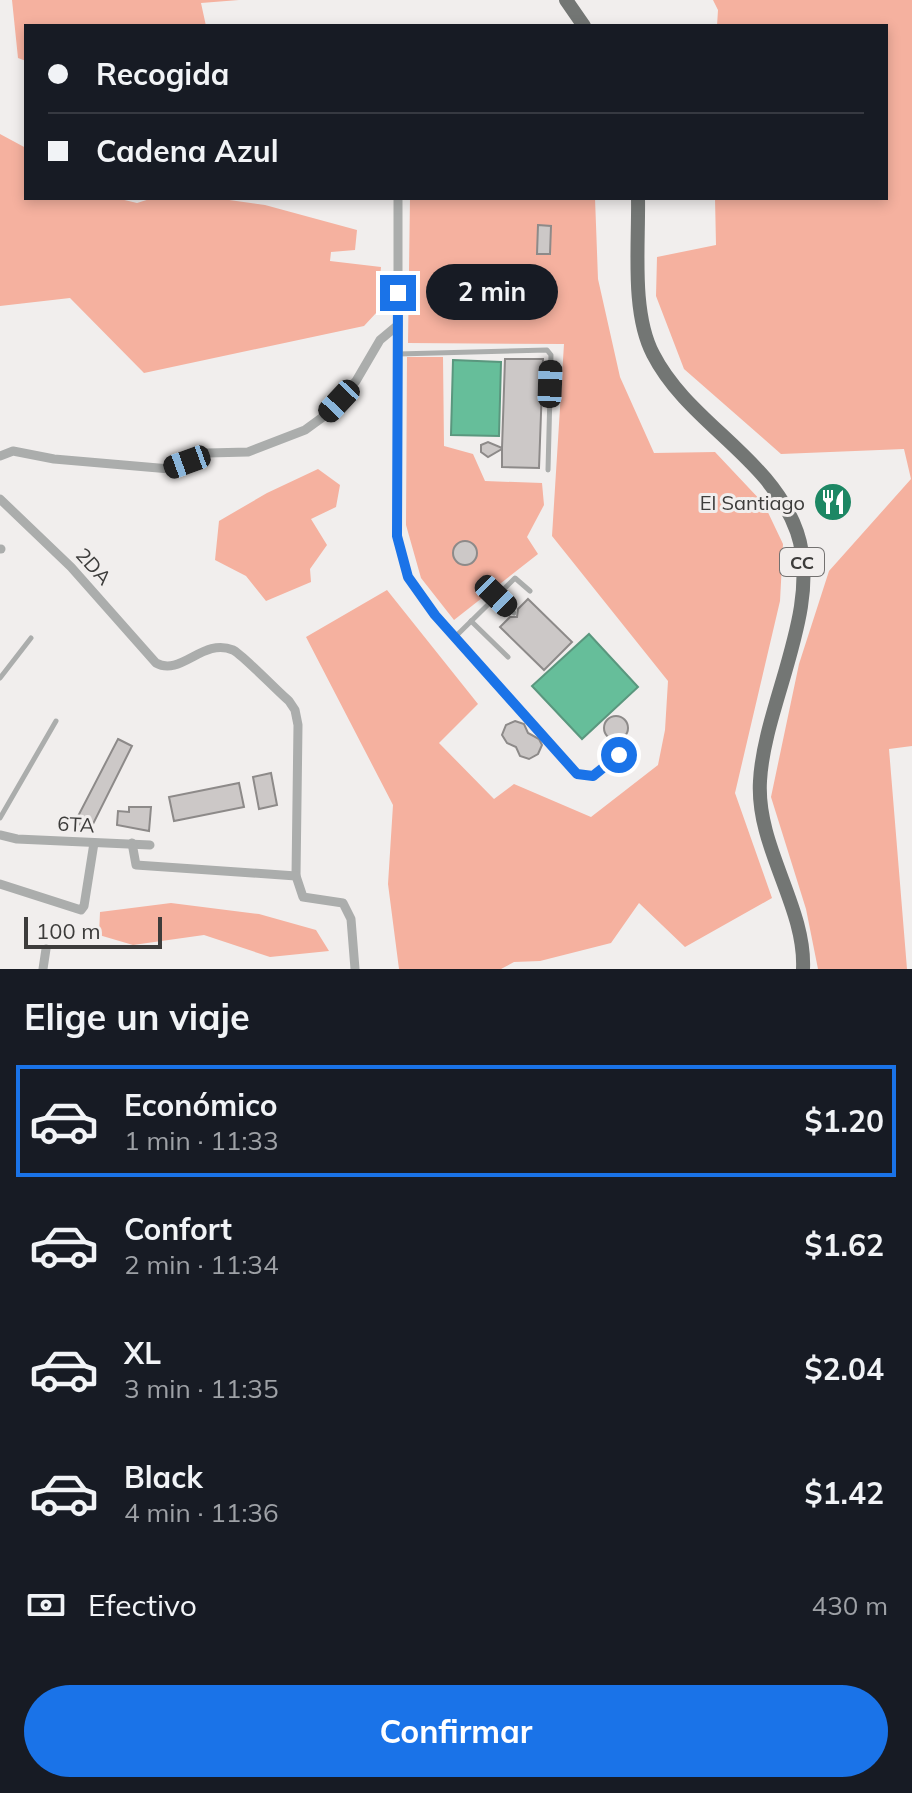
<!DOCTYPE html>
<html lang="es">
<head>
<meta charset="utf-8">
<style>
	body { margin:0; font-family:Mulish,sans-serif; background:#20242c; color:#f1f3f6; height:100vh; display:flex; flex-direction:column; font-size:30px; white-space:nowrap }
	* { box-sizing:border-box; margin:0 }
	p { font-size:26px; color:#9ea1a6 }
	.icon { flex:none; width:44px; height:44px; fill:none; stroke:currentColor; stroke-width:2; stroke-linecap:round; stroke-linejoin:round }
	.map { position:relative; height:969px; overflow:hidden }
	.drawer { display:flex; flex-direction:column; background:#171b24; flex:1 }
	.drawer>* { flex:none }
	.hud { position:absolute; left:24px; top:24px; width:864px; height:176px; border-radius:0px; box-shadow:0 4px 12px #0003; display:grid; align-content:center; height:176px; padding:0 24px; background:#171b24 }
	.scale { position:absolute; left:24px; bottom:20px; width:138px; box-sizing:border-box; padding-left:8px; border:4px solid #3d3c3b; border-top:0; font-size:22px; line-height:28px; white-space:nowrap; color:#3d3c3b; -webkit-text-stroke:6px #f1eeed; paint-order:stroke }
	.end { position:absolute; width:36px; height:36px; margin:-18px; border:10px solid #1a73e8; background:#fff; box-shadow:0 0 0 4px #fff }
	.from { border-radius:50% }
	.bubble { position:absolute; height:56px; border-radius:28px; background:#171b24; box-shadow:0 4px 12px #0003; font-size:26px; font-weight:700; line-height:56px; text-align:center }
	.car { position:absolute; width:24px; height:48px; margin:-24px -12px; border-radius:10px; box-shadow:0 0 6px 2px #0007; background:linear-gradient(#222 24%,#8ab4d8 0 40%,#222 0 76%,#8ab4d8 0 86%,#222 0) }
	.hud b { display:flex; align-items:center; gap:28px; height:76px; font-size:30px }
	.hud b+b { border-top:2px solid #363941 }
	.hud i { width:20px; height:20px; background:#f1f3f6 }
	ul { padding:0; list-style:none }
	li { display:flex; align-items:center; gap:24px; height:112px; margin:0 16px 12px; padding:0 8px; border:4px solid transparent; border-radius:0px }
	li div { flex:1 }
	li b { display:block; font-size:30px }
	li em { font-style:normal; font-weight:700 }
	li.on { border-color:#1a73e8 }
	li>.icon { width:72px; height:72px; stroke-width:1.5 }
	h2 { padding:0 24px; font-size:36px; line-height:96px }
	.pay { display:flex; align-items:center; gap:20px; height:88px; padding:0 24px; font-size:30px }
	.pay p { margin-inline-start:auto }
	.cta { display:flex; gap:16px; margin-top:auto; padding:16px 24px }
	.cta a { flex:1; height:92px; border-radius:48px; background:#1a73e8; color:#fff; font-size:32px; font-weight:700; line-height:92px; text-align:center }
	.map>svg:first-child { display:block }
	.green { fill:#f5b19f }
	.water { fill:#66be9a; stroke:#5a977e; stroke-width:2 }
	.building { fill:#ccc8c7; stroke:#8d8a89; stroke-width:2 }
	.lines { fill:none; stroke-linecap:round; stroke-linejoin:round }
	.lane { stroke:#abadac; stroke-width:5 }
	.street { stroke:#abadac; stroke-width:9 }
	.primary { stroke:#737674; stroke-width:14 }
	.route { stroke:#1a73e8; stroke-width:10 }
	.labels { text-anchor:middle; dominant-baseline:central; stroke-width:6; stroke-linejoin:round; paint-order:stroke }
	.shield { fill:#f1eeed; stroke:#737170; stroke-width:2 }
	.shield-label { font-size:18px; font-weight:bold; fill:#3d3c3b }
	.poi-label { font-size:20px; fill:#3d3c3b; stroke:#f1eeed; text-anchor:end }
	.street-label { font-size:20px; fill:#3d3c3b; stroke:#f1eeed }
</style>
</head>
<body>
<div class="map">
<svg width="912" height="969" viewBox="0 0 912 969">
	<rect width="100%" height="100%" fill="#f1eeed"/>
	<g class="green">
		<polygon points="12,0 239,0 201,3 206,26 26,26 26,61 18,58"/>
		<polygon points="713,0 912,0 912,746 889,749 907,969 818,969 806,909 771,797 799,664 829,571 911,479 904,449 781,454 684,369 656,296 657,257 716,245 715,198 886,198 886,26 717,26 718,10"/>
		<polygon points="0,134 26,148 26,198 116,198 137,203 153,198 215,198 265,205 357,230 355,250 331,252 330,261 381,267 377,312 364,326 144,373 70,298 0,306"/>
		<polygon points="410,198 595,198 598,279 620,377 654,453 715,452 764,504 783,544 780,601 735,793 772,898 685,947 639,903 611,943 540,961 514,962 501,969 399,969 388,884 393,805 306,637 387,590 478,704 439,743 494,799 514,784 591,817 658,765 665,730 668,681 552,536 564,344 408,343"/>
		<polygon points="407,357 443,357 444,446 473,454 485,481 542,483 544,505 527,537 538,554 454,620 421,578 406,525"/>
		<polygon points="318,469 340,485 336,507 311,519 327,545 310,569 311,582 266,601 246,576 215,560 219,521 267,493"/>
		<polygon points="171,903 259,914 316,930 329,951 270,957 204,935 133,945 99,935 100,912"/>
	</g>
	<g class="water">
		<polygon points="453,360 501,362 499,436 451,435"/>
		<polygon points="589,634 638,687 582,739 532,686"/>
	</g>
	<g class="building">
		<polygon points="538,225 551,226 550,254 537,254"/>
		<polygon points="505,359 543,359 539,468 502,467 502,449 488,457 481,452 481,445 488,442 502,448"/>
		<polygon points="844,487 846,510 821,512 819,494 825,493 824,489"/>
		<circle cx="465" cy="553" r="12"/>
		<polygon points="528,599 572,642 544,670 500,627 510,617 517,617 518,609"/>
		<circle cx="616" cy="728" r="12"/>
		<polygon points="515,721 524,724 528,733 539,739 542,745 538,754 529,759 520,756 516,747 507,743 502,735 506,725"/>
		<polygon points="118,739 132,746 90,830 75,822"/>
		<polygon points="271,773 277,805 259,809 253,777"/>
		<polygon points="239,783 244,807 174,821 169,797"/>
		<polygon points="129,807 151,807 149,831 117,825 118,811 129,812"/>
	</g>
	<g class="lines">
		<g class="lane">
			<polyline points="548,470 551,355 547,350 398,354 397,536 408,577 435,615 577,774 593,776 619,755"/>
			<polyline points="496,596 514,613"/>
			<polyline points="471,621 508,657"/>
			<polyline points="455,637 515,578 530,591"/>
			<polyline points="0,678 31,638"/>
			<polyline points="0,818 56,721"/>
		</g>
		<g class="street">
			<polyline points="398,354 398,198"/>
			<polyline points="0,456 13,451 54,459 170,469 208,453 248,452 305,430 327,414 356,381 380,340 398,325"/>
			<path d="M0,499L71,567L156,663C181,677 203,637 233,650C242,654 277,691 289,701L295,710L298,725L296,876L303,897L343,903L351,919L355,969"/>
			<polyline points="0,549 1,549"/>
			<polyline points="0,835 17,839 150,845"/>
			<polyline points="132,843 136,865 296,876"/>
			<polyline points="0,884 81,910 84,906 94,843"/>
			<polyline points="43,969 46,949"/>
		</g>
		<g class="primary">
			<polyline points="566,0 584,26"/>
			<path d="M638,198C639,244 631,312 653,354C688,423 771,457 797,532C823,608 764,704 760,781C756,847 806,907 803,969"/>
		</g>
	</g>
	<g class="lines">
		<polyline class="route" points="398,293 397,536 408,577 435,615 577,774 593,776 619,755"/>
	</g>
	<defs>
		<symbol id="restaurant-disc" viewBox="-11 -11 22 22"><circle r="9.5" fill="#1d8764" stroke="#f1eeed"/><path d="M-5-6h1v4h1v-4h1v4h1v-4h1v5L-1.5 .5V6h-2V.5L-5-1ZM5-6V6H3V1.5H1.5Q1.5-4 5-6Z" fill="#fff"/></symbol>
	</defs>
	<g fill-rule="evenodd">
		<use href="#restaurant-disc" x="811" y="480" width="44" height="44"/>
	</g>
	<g class="labels">
		<rect class="shield" x="780" y="548" width="44" height="28" rx="6"/>
		<g class="shield-label">
			<text x="802" y="562">CC</text>
		</g>
		<g class="poi-label">
			<text x="805" y="502">El Santiago</text>
		</g>
		<g class="street-label">
			<text transform="translate(94 566) rotate(48)">2DA</text>
			<text transform="translate(76 824) rotate(3)">6TA</text>
		</g>
	</g>
</svg>
<div class="scale">100 m</div>
<i class="end from" style="left:619px;top:755px"></i>
<i class="end" style="left:398px;top:293px"></i>
<div class="bubble" style="left:426px;top:264px;width:132px">2 min</div>
<i class="car" style="left:550px;top:384px;rotate:2deg"></i>
<i class="car" style="left:339px;top:401px;rotate:223deg"></i>
<i class="car" style="left:187px;top:462px;rotate:250deg"></i>
<i class="car" style="left:496px;top:596px;rotate:134deg"></i>
<div class="hud">
<b><i class="from"></i>Recogida</b>
<b><i></i>Cadena Azul</b>
</div>
</div>
<section class="drawer">
<h2>Elige un viaje</h2>
<ul>
<li class="on"><svg class="icon" aria-label="car" viewBox="0 0 24 24"><path d="M5 17H2v-5l4-1 3-4h7l3 4 3 1v5h-3M9 17h6M6 11h13"/><circle cx="7" cy="17" r="2"/><circle cx="17" cy="17" r="2"/></svg><div><b>Económico</b><p>1 min · 11:33</p></div><em>$1.20</em></li>
<li><svg class="icon" aria-label="car" viewBox="0 0 24 24"><path d="M5 17H2v-5l4-1 3-4h7l3 4 3 1v5h-3M9 17h6M6 11h13"/><circle cx="7" cy="17" r="2"/><circle cx="17" cy="17" r="2"/></svg><div><b>Confort</b><p>2 min · 11:34</p></div><em>$1.62</em></li>
<li><svg class="icon" aria-label="car" viewBox="0 0 24 24"><path d="M5 17H2v-5l4-1 3-4h7l3 4 3 1v5h-3M9 17h6M6 11h13"/><circle cx="7" cy="17" r="2"/><circle cx="17" cy="17" r="2"/></svg><div><b>XL</b><p>3 min · 11:35</p></div><em>$2.04</em></li>
<li><svg class="icon" aria-label="car" viewBox="0 0 24 24"><path d="M5 17H2v-5l4-1 3-4h7l3 4 3 1v5h-3M9 17h6M6 11h13"/><circle cx="7" cy="17" r="2"/><circle cx="17" cy="17" r="2"/></svg><div><b>Black</b><p>4 min · 11:36</p></div><em>$1.42</em></li>
</ul>
<div class="pay"><svg class="icon" aria-label="cash" viewBox="0 0 24 24"><path d="M3 7h18v10H3z"/><circle cx="12" cy="12" r="2"/></svg>Efectivo<p>430 m</p></div>
<div class="cta"><a>Confirmar</a></div>
</section>
</body>
</html>
